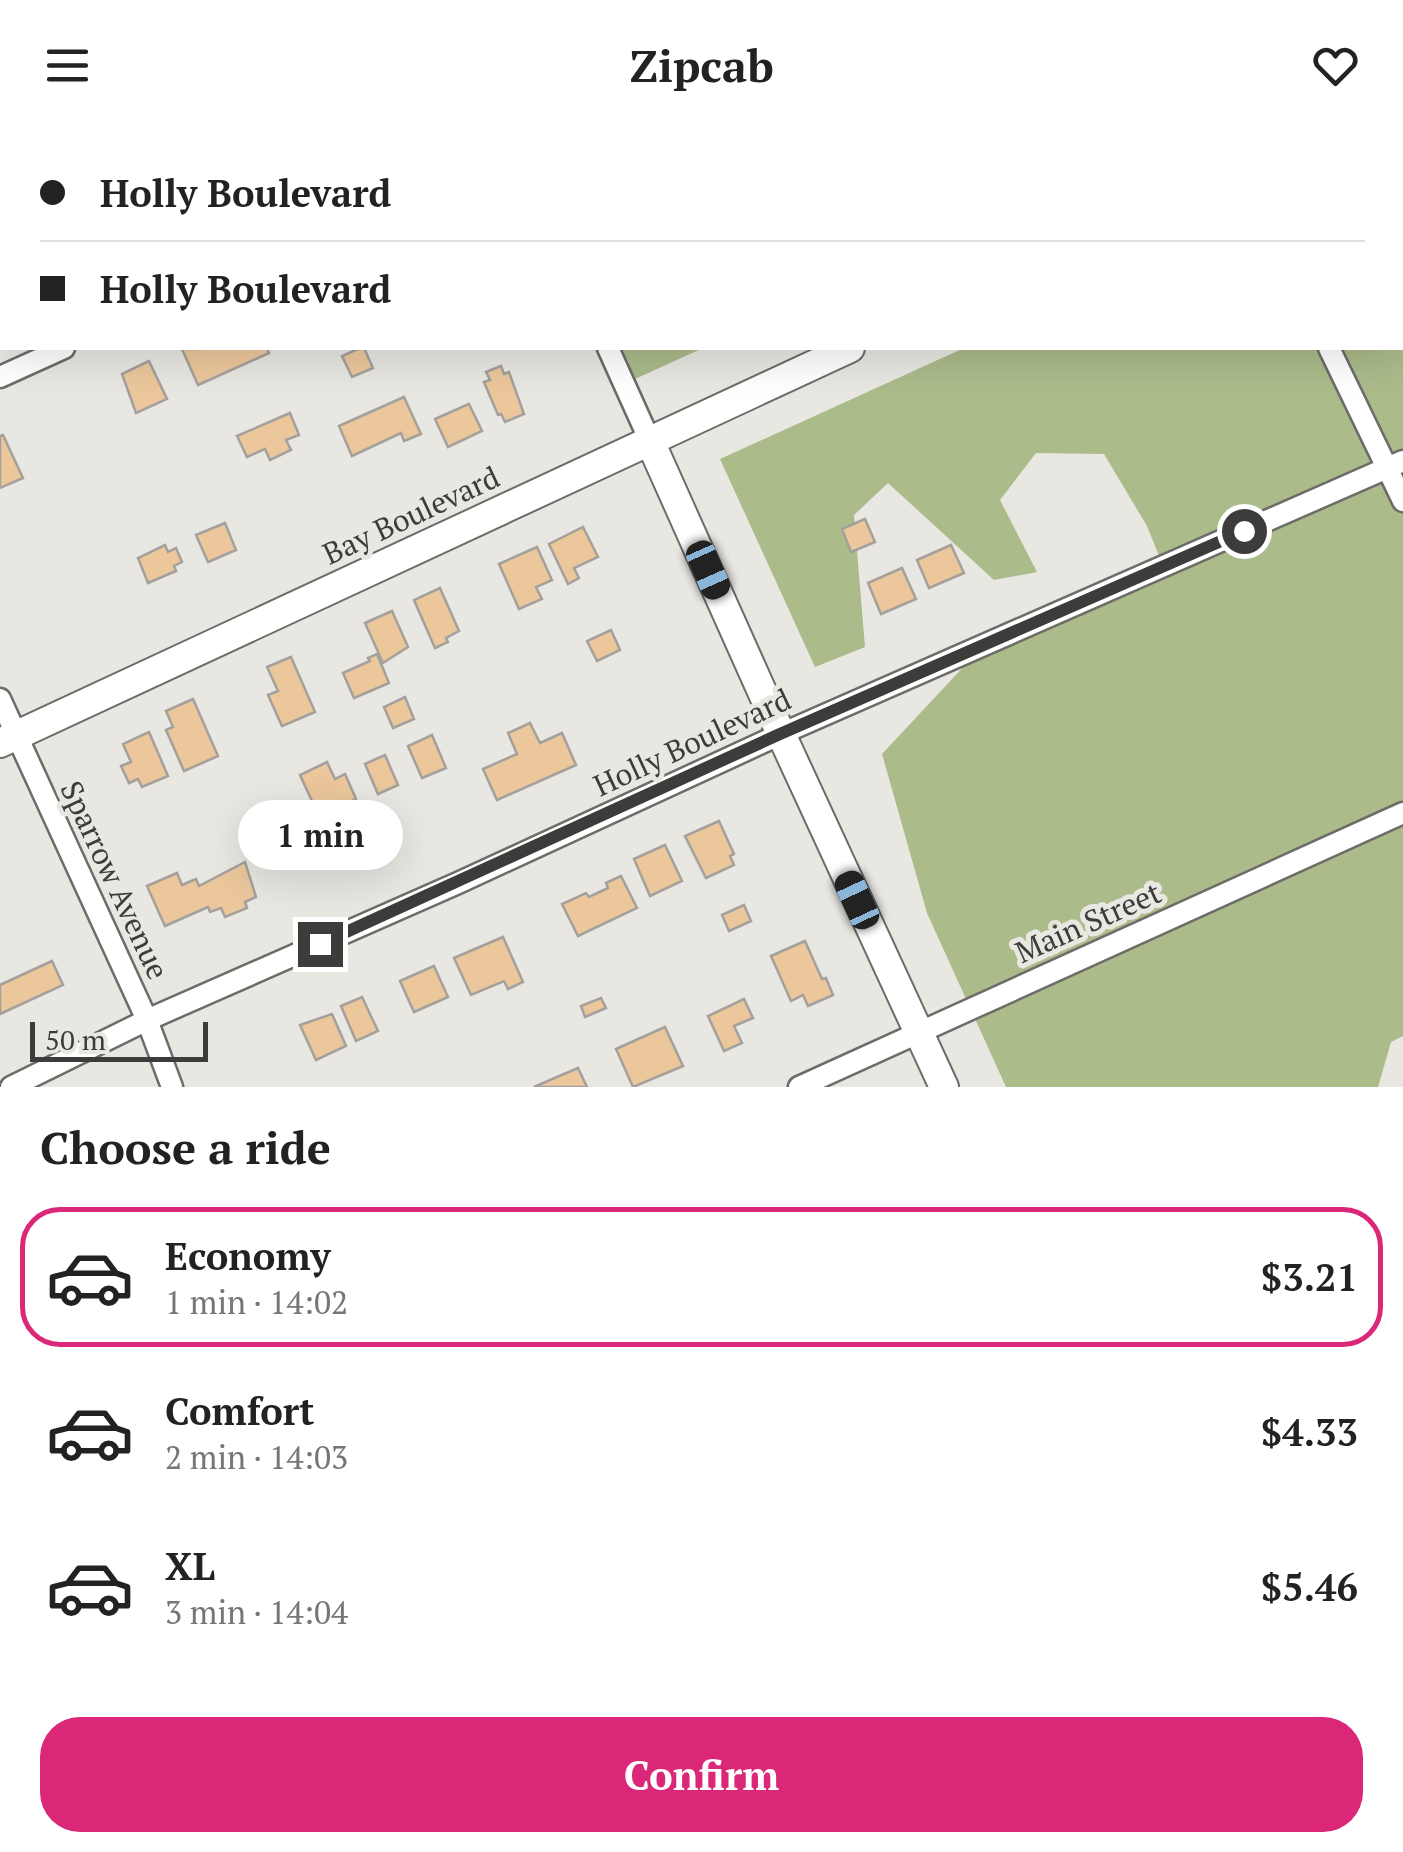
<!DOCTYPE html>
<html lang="en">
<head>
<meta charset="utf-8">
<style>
	body { margin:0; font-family:"PT Serif",serif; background:#f2f2f2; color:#222; height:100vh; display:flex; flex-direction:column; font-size:38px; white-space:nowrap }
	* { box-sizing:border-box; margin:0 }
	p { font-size:32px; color:#767676 }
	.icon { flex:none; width:55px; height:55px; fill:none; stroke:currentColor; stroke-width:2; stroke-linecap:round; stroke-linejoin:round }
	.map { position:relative; height:957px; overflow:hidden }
	.side { display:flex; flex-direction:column; background:#fff; flex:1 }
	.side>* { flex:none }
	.banner { position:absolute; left:0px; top:0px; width:1405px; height:220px; box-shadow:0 10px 40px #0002; display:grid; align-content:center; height:220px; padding:0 40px; background:#fff }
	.scale { position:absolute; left:30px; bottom:25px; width:178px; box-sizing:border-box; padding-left:10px; border:5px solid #3d3c3a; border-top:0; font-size:28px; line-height:35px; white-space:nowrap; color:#3d3c3a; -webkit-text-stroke:8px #e8e7e2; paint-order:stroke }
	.end { position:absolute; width:45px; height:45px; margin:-22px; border:12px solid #3d3c3a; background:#fff; box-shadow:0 0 0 5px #fff }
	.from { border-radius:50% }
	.bubble { position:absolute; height:70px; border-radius:35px; background:#fff; box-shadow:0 10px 40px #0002; font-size:32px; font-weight:700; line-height:70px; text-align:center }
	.car { position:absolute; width:30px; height:60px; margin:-30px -15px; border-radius:12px; box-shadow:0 0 8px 2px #0007; background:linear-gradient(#222 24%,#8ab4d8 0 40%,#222 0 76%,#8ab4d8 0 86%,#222 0) }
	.banner b { display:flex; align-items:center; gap:35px; height:95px; font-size:38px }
	.banner b+b { border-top:2px solid #e0e0e0 }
	.banner i { width:25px; height:25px; background:#222 }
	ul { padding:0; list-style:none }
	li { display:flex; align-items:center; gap:30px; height:140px; margin:0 20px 15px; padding:0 20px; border:5px solid transparent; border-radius:40px }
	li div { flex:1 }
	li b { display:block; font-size:38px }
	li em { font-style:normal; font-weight:700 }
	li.current { border-color:#db2777 }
	li>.icon { width:90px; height:90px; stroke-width:1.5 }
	h2 { padding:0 40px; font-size:45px; line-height:120px }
	.primary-button { display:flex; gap:20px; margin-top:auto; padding:20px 40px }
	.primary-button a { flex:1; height:115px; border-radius:40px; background:#db2777; color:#fff; font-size:40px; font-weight:700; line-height:115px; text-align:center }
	header { display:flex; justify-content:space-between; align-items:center; height:130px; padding:0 40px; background:#fff; font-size:45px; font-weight:700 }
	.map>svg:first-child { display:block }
	.forest { fill:#abbb8a }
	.building { fill:#ecc79c; stroke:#a4a09c; stroke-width:2.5 }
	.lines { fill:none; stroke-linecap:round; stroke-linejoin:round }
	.street-casing { stroke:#6d6c68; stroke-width:25 }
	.secondary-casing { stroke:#6d6c68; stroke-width:32 }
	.street { stroke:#fff; stroke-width:20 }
	.secondary { stroke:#fff; stroke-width:28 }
	.route { stroke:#3d3c3a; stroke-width:12 }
	.labels { text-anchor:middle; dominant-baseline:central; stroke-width:10; stroke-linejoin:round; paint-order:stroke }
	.street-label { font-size:30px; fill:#3d3c3a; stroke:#e8e7e2 }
</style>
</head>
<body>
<header><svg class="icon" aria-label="menu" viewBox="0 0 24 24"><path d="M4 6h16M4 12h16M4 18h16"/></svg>Zipcab<svg class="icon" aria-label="heart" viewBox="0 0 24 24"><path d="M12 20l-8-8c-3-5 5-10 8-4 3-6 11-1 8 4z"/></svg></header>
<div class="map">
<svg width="1403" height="957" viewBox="0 0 1403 957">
	<rect width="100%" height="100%" fill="#e8e7e2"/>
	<g class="forest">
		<polygon points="1403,17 1403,906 1391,912 1378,957 1006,957 927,783 882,624 967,533 1168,448 1147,396 1104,324 1036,323 1000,370 1037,442 994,450 888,353 854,385 865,517 815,537 720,329 964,218 1402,218"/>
		<polygon points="605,218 703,218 622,255"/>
	</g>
	<g class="building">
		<polygon points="267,218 269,223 198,255 182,219"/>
		<polygon points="360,218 364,218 373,238 352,247 342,226"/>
		<polygon points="149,231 167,269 136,283 122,244"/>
		<polygon points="501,236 504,244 509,242 524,284 505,292 501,284 498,285 484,252 490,250 486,242"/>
		<polygon points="404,267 421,304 404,311 401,303 352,326 339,296"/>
		<polygon points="469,274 482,301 448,317 435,289"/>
		<polygon points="290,283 299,305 286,310 291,320 270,330 265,319 247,327 237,306"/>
		<polygon points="3,305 23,348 0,358 0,306"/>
		<polygon points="865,389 875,412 851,422 842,399"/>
		<polygon points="225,393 236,420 208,432 196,405"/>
		<polygon points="583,397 598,427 574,438 579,448 568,454 549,414"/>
		<polygon points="165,415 168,422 176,418 182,432 174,436 176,441 148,453 138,428"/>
		<polygon points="951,415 964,443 929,458 917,430"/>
		<polygon points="537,417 552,450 536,457 542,469 519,479 499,434"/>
		<polygon points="902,438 916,469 881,484 868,453"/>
		<polygon points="440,458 459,501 446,508 448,512 435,518 414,470"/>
		<polygon points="392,481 408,517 383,533 365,493"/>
		<polygon points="611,500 620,520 597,531 587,511"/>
		<polygon points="377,524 389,553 354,568 343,543 370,531 368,528"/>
		<polygon points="291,527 315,582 282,596 268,565 278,561 267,537"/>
		<polygon points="405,567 414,589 393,598 384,577"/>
		<polygon points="193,569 218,626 184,641 166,600 173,597 166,581"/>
		<polygon points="530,593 540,613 562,603 576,635 497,670 483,639 517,624 508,603"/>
		<polygon points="149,602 168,646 142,657 138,649 129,653 121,636 131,632 123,614"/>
		<polygon points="432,605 446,638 422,648 408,616"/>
		<polygon points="385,625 398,655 378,664 365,634"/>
		<polygon points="327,632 335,649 345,644 356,669 319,686 300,645"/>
		<polygon points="719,691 734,724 730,726 734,735 706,748 685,706"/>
		<polygon points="665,715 682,751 650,766 634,729"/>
		<polygon points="245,732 256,767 245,772 247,778 225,787 221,778 210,782 208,777 165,796 147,756 177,743 182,755 196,749 199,756"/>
		<polygon points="621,746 637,778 578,806 562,774 586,763 589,767 608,758 606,753"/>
		<polygon points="744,775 751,791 729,801 722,785"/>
		<polygon points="503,807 523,852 508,859 504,851 471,865 454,828"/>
		<polygon points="805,811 822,849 826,848 833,865 808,876 803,865 791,871 771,826"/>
		<polygon points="52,831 63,855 0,884 0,855"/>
		<polygon points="434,836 448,867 414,882 400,851"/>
		<polygon points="362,867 378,901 356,911 341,876"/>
		<polygon points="601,868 606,878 585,887 581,876"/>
		<polygon points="744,869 753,888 734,896 742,913 724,921 708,886"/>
		<polygon points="332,884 346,916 316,930 300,895"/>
		<polygon points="665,897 683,936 633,957 616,919"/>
		<polygon points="578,938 587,957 534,957"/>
	</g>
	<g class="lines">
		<defs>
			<g id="street">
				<polyline points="510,0 512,2"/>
				<polyline points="1226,0 1228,2"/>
				<polyline points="532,2 537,0"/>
				<polyline points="608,218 649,309"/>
				<polyline points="1329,218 1403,371"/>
				<polyline points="0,247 64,218"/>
				<polyline points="0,569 147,890 172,957"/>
				<polyline points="11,957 147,890 458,753 781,604 1403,331"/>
				<polyline points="799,957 1403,683"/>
			</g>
			<g id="secondary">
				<polyline points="1316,2 1321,0"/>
				<polyline points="649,309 781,604 944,957"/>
				<polyline points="0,613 850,218"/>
			</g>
		</defs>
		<use href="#street" class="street-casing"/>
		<use href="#secondary" class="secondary-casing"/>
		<use href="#street" class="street"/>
		<use href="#secondary" class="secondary"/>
	</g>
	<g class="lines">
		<polyline class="route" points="320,814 780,604 1244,401"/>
	</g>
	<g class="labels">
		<g class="street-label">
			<text transform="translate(411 385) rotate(-25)">Bay Boulevard</text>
			<text transform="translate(692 612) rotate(-25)">Holly Boulevard</text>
			<text transform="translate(115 750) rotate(65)">Sparrow Avenue</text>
			<text transform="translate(1088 792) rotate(-24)">Main Street</text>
		</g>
	</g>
</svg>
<div class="scale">50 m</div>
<i class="end from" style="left:1244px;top:401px"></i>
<i class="end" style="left:320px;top:814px"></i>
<div class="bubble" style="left:238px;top:670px;width:165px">1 min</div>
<i class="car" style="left:708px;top:440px;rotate:156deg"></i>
<i class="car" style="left:857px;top:770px;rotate:335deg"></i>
<div class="banner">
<b><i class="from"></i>Holly Boulevard</b>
<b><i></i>Holly Boulevard</b>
</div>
</div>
<section class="side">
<h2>Choose a ride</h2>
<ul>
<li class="current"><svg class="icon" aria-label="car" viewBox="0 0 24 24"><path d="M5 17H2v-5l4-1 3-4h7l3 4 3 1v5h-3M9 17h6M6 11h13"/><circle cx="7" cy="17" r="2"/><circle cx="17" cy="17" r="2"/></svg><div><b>Economy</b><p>1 min · 14:02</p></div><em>$3.21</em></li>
<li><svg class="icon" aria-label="car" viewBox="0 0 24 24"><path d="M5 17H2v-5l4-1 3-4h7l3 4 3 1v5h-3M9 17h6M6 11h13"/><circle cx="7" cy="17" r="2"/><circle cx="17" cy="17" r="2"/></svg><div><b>Comfort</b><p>2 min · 14:03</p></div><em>$4.33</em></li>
<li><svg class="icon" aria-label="car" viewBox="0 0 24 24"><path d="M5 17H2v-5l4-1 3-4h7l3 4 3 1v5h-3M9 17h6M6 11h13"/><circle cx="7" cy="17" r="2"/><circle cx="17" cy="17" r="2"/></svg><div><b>XL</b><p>3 min · 14:04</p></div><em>$5.46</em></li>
</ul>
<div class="primary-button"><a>Confirm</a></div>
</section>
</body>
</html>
